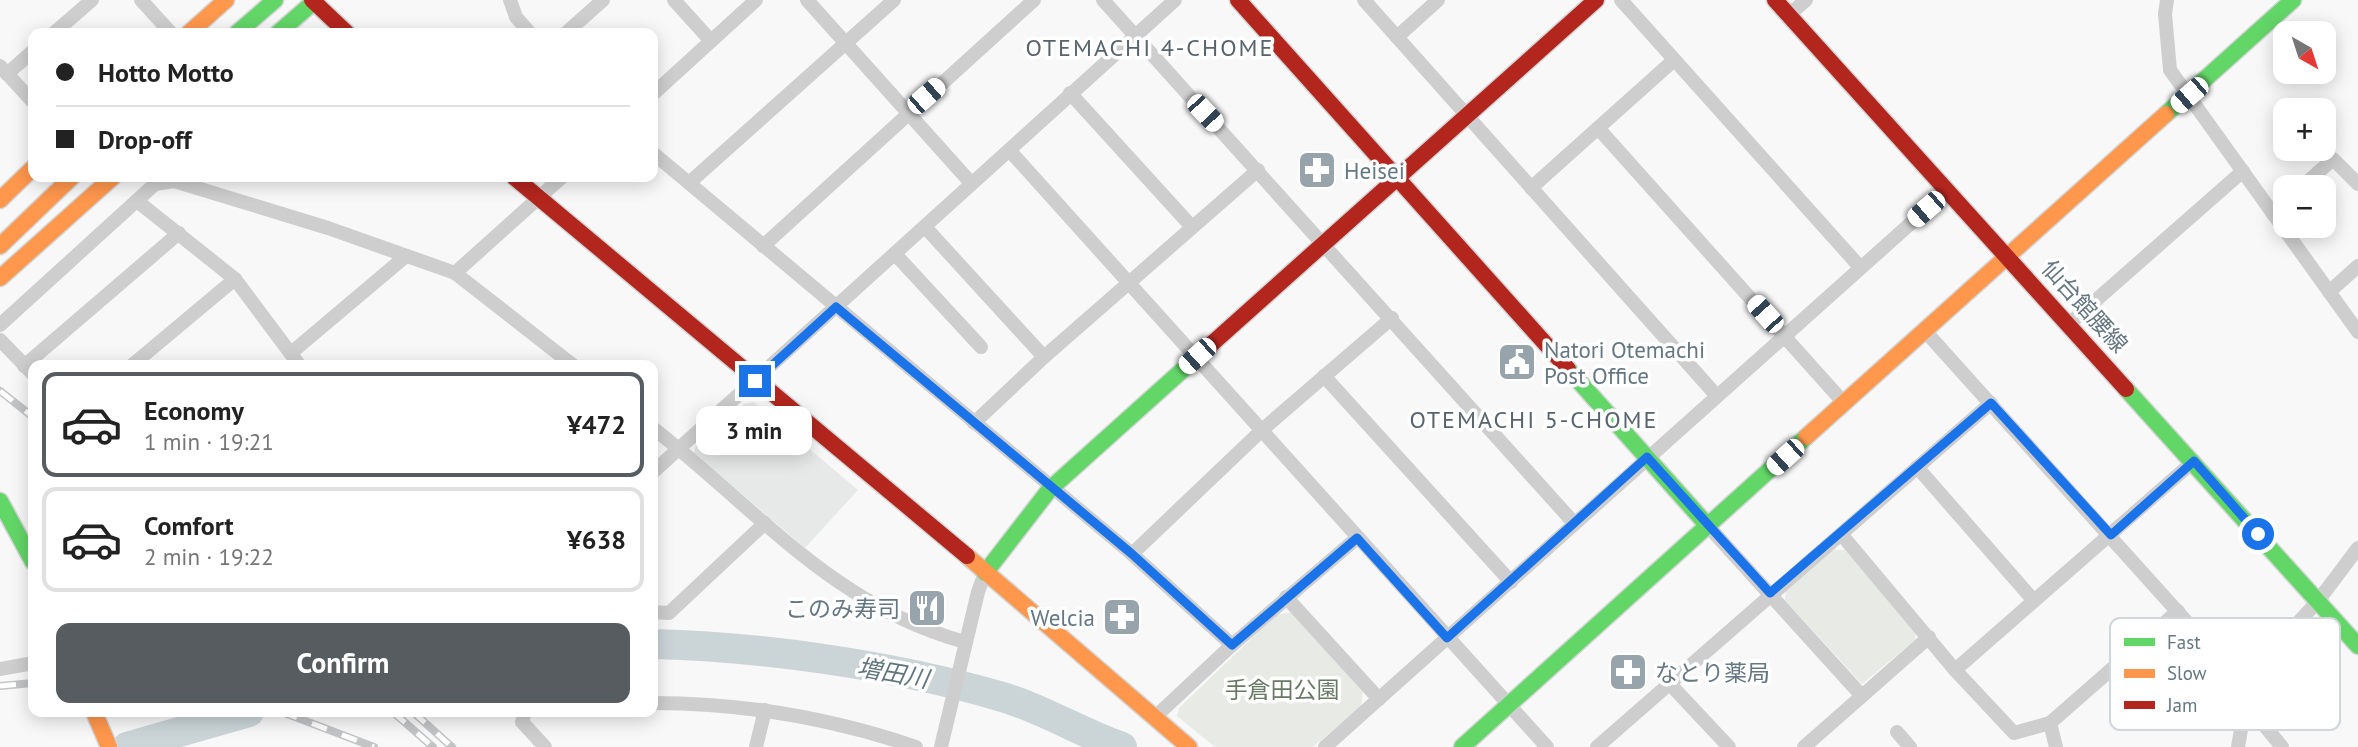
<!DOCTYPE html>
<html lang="en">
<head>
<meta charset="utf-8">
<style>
	body { margin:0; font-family:"PT Sans","Noto Sans JP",sans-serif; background:#f6f6f6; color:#222; height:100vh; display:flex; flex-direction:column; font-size:26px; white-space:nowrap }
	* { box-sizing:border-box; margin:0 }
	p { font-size:23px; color:#767676 }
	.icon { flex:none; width:38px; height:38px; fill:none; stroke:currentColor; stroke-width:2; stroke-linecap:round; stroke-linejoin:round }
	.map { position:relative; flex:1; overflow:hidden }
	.sheet { position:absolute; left:28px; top:360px; width:630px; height:357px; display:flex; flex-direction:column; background:#fff; border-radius:14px; box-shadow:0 4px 18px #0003 }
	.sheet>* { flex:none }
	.top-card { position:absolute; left:28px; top:28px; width:630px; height:154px; border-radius:14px; box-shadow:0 4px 18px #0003; display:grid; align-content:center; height:154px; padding:0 28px; background:#fff }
	.needle { width:46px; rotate:141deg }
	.fabs { position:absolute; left:2273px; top:21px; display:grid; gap:14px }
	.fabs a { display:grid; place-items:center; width:63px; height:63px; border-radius:14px; background:#fff; box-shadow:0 4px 18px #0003; font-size:35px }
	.end { position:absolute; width:32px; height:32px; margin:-16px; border:9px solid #1a73e8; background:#fff; box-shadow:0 0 0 4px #fff }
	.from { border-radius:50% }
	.bubble { position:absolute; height:49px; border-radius:14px; background:#fff; box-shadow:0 4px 18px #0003; font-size:23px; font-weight:700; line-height:49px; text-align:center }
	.car { position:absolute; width:21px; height:42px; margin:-21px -10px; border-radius:9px; box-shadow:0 0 5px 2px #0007; background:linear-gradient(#fff 24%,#345 0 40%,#fff 0 76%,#345 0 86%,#fff 0) }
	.top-card b { display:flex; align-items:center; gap:24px; height:66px; font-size:26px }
	.top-card b+b { border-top:2px solid #e0e0e0 }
	.top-card i { width:18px; height:18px; background:#222 }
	ul { padding:12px 0 0; list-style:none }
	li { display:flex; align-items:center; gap:21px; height:105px; margin:0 14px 10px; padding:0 14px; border:4px solid #e0e0e0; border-radius:14px }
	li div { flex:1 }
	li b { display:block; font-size:26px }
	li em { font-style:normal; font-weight:700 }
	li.active { border-color:#575c60 }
	li>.icon { width:63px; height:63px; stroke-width:1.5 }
	.primary-button { display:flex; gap:14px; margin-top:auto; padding:14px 28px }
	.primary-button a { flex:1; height:80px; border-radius:14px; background:#575c60; color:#fff; font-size:28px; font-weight:700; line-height:80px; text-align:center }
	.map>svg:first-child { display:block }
	.built { fill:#e7e9e8 }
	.green { fill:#e8eae5 }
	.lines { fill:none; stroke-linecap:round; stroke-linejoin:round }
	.river { stroke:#cbd5d7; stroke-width:30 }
	.fast-casing { stroke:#d4d5d6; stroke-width:19 }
	.slow-casing { stroke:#d4d5d6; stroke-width:19 }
	.jam-casing { stroke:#d4d5d6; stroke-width:19 }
	.street { stroke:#cececf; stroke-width:14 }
	.fast { stroke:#63d668; stroke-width:16 }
	.slow { stroke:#ff974d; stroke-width:16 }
	.jam { stroke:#b3261e; stroke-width:16 }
	.rail-casing { stroke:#c2c4c6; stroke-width:8 }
	.rail { stroke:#fff; stroke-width:5; stroke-dasharray:16; stroke-linecap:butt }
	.route { stroke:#1a73e8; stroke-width:9 }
	.labels { text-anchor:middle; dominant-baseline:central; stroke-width:7; stroke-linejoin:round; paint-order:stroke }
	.poi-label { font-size:23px; fill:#657782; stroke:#fff; text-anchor:start }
	.street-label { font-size:23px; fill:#657782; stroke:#fff }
	.park-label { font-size:23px; fill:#697a64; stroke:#fff }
	.neighbourhood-label { font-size:24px; letter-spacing:2px; fill:#57646d; stroke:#fff }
	.water-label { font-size:24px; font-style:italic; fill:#60767c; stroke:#fff }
	.key { fill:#fff; stroke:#d1d6da; stroke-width:2 }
	.key-label { font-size:19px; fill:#657782 }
</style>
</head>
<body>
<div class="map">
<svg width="2358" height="747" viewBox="0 0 2358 747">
	<rect width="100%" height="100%" fill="#f8f8f8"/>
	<polygon class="built" points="754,402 858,490 805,548 694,453 696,446 744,404"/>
	<g class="green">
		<polygon points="1833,550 1845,550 1916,632 1915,640 1862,684 1785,600 1786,589"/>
		<polygon points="1292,612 1363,692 1361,706 1313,747 1215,747 1177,716 1179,708 1276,615"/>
	</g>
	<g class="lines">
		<g class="river">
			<path d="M653,644C765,647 892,665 999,696C1042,708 1081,733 1122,747"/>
			<polyline points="127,747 249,712"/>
		</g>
		<defs>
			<g id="fast">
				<polyline points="237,33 275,0"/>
				<polyline points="278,33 316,0"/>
				<polyline points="2166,114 2293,0"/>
				<polyline points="1568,369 1708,526"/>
				<polyline points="2126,389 2358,646"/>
				<polyline points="0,501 33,562"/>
				<polyline points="985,573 1050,489 1206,349"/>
				<polyline points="1462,747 1806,437"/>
			</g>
			<g id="slow">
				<polyline points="189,33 226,0"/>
				<polyline points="0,200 33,168"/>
				<polyline points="0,246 72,177"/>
				<polyline points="0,278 113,177"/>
				<polyline points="1806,437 2166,114"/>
				<polyline points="967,556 1189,747"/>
				<polyline points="94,712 109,747"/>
			</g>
			<g id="jam">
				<polyline points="312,0 347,33"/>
				<polyline points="1238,0 1568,369"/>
				<polyline points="1775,0 2126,389"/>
				<polyline points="514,177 967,556"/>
				<polyline points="1206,349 1596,0"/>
			</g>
		</defs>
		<use href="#fast" class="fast-casing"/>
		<use href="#slow" class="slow-casing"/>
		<use href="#jam" class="jam-casing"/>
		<g class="street">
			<polyline points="141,0 171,33"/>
			<polyline points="510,0 516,17 530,33"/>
			<polyline points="674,0 711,41"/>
			<polyline points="807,0 971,183"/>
			<polyline points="1103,0 1574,523"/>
			<polyline points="1364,0 1716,395"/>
			<polyline points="1621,0 1860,267"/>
			<polyline points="2167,0 2165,14 2170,70 2358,332"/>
			<polyline points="1789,15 1806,0"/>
			<polyline points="54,33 92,0"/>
			<polyline points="566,33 603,0"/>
			<polyline points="1397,37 1438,0"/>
			<polyline points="0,66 33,102"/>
			<polyline points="7,74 33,51"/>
			<polyline points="1070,93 1192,227"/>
			<polyline points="653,94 756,0"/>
			<polyline points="1598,128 1844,403"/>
			<polyline points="1010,151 1547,747"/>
			<polyline points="653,153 1132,554 1232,645"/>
			<polyline points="689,183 894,0"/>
			<polyline points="2302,187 2333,159 2358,184"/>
			<polyline points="1531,188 1674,60"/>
			<polyline points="137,201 235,279 300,366"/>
			<polyline points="2273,214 2286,202"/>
			<polyline points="925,227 1044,357"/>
			<polyline points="763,246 1034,0"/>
			<polyline points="895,254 981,347"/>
			<polyline points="455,273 562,177"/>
			<polyline points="2329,292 2358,266"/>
			<polyline points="2070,323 2243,171"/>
			<polyline points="0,325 155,184 174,181 328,228 455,273 574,366"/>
			<polyline points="1925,331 2248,690"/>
			<polyline points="0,340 33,374"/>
			<polyline points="291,353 406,256"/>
			<polyline points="24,366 179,233"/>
			<polyline points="131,366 235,279"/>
			<polyline points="1324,376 1511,582"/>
			<polyline points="974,423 1044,357 1258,170"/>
			<path d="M653,428C754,507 836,608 965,642"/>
			<polyline points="1917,467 2034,601"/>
			<polyline points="653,472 1175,0"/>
			<polyline points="1708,526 1862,696 1929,637"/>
			<polyline points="1841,534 1955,670 2014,733 2050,723 2056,747"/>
			<polyline points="1132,554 1262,430 1392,318"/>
			<polyline points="1286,597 1379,699"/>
			<polyline points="653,612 669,613 765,523"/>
			<polyline points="0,669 33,663"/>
			<polyline points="1955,670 2194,461"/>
			<polyline points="1669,683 1729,747"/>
			<path d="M653,703C743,703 831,718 916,747"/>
			<polyline points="2246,703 2282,747"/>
			<polyline points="525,712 522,722 545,747"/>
			<polyline points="1154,718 1232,645 1357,538"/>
			<polyline points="2050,723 2178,611"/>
			<polyline points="1897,732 1910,747"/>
			<polyline points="756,747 765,710"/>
			<polyline points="941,747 978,592 985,573"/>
			<polyline points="1325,747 1948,190"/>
			<polyline points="1597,747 1991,403"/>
			<polyline points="1804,747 1862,696"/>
			<polyline points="2238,747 2248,690 2258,666 2318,601 2358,548"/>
		</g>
		<use href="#fast" class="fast"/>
		<use href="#slow" class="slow"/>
		<use href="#jam" class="jam"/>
		<defs>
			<g id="rail">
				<polyline points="0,391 33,417"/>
				<polyline points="0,686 33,683"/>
				<polyline points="282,712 374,747"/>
				<polyline points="393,712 433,747"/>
				<polyline points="413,712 452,747"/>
			</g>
		</defs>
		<use href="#rail" class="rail-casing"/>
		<use href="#rail" class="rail"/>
	</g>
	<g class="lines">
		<polyline class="route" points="755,381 836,307 1132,554 1232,645 1357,538 1447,638 1647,457 1770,593 1991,403 2111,535 2194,461 2258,534"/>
	</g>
	<defs>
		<symbol id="pharmacy-square" viewBox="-11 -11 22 22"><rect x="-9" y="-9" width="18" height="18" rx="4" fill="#98a4ab" stroke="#fff"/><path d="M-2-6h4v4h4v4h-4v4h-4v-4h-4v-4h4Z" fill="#fff"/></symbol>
		<symbol id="civic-square" viewBox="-11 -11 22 22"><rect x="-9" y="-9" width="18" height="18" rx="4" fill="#98a4ab" stroke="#fff"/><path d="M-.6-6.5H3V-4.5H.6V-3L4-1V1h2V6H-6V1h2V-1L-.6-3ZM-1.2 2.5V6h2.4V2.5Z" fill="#fff"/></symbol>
		<symbol id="restaurant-square" viewBox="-11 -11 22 22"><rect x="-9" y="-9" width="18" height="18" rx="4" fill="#98a4ab" stroke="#fff"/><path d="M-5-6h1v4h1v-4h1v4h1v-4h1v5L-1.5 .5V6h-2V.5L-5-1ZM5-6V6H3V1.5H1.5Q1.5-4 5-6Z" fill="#fff"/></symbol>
	</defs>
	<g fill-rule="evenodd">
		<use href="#pharmacy-square" x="1295" y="148" width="44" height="44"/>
		<use href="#civic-square" x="1495" y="340" width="44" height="44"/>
		<use href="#restaurant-square" x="905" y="586" width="44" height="44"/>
		<use href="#pharmacy-square" x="1100" y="595" width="44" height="44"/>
		<use href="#pharmacy-square" x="1606" y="650" width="44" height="44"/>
	</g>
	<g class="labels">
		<g class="poi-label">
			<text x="1344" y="170">Heisei</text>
			<text x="1544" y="349">Natori Otemachi<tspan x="1544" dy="26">Post Office</tspan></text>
			<text x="900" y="608" text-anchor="end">このみ寿司</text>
			<text x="1095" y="617" text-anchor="end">Welcia</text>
			<text x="1655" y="672">なとり薬局</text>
		</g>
		<g class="street-label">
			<text transform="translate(2085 306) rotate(48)">仙台館腰線</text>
		</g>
		<g class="park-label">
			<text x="1282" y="689">手倉田公園</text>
		</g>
		<g class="neighbourhood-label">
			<text x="1150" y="47">OTEMACHI 4-CHOME</text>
			<text x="1534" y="419">OTEMACHI 5-CHOME</text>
		</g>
		<g class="water-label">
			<text transform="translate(893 673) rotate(10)">増田川</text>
		</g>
	</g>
	<rect x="2110" y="618" width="230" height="112" rx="10" class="key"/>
	<rect x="2124" y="638" width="31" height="8" fill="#63d668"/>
	<rect x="2124" y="669" width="31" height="9" fill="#ff974d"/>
	<rect x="2124" y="701" width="31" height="8" fill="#b3261e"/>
	<g class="key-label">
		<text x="2167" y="649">Fast</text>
		<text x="2167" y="680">Slow</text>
		<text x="2167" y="712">Jam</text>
	</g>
</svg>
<div class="fabs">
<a><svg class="needle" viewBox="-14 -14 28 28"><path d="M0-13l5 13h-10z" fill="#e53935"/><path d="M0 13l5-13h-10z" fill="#767676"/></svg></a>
<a>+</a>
<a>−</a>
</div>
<i class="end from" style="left:2258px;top:534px"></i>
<i class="end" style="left:755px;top:381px"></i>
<div class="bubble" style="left:696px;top:406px;width:116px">3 min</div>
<i class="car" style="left:2189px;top:95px;rotate:229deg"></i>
<i class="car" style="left:926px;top:96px;rotate:49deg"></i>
<i class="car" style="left:1205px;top:113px;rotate:137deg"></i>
<i class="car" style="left:1926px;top:209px;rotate:229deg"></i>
<i class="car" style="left:1765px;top:314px;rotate:318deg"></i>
<i class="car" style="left:1197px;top:356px;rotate:228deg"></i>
<i class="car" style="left:1785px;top:457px;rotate:228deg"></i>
<div class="top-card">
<b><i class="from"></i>Hotto Motto</b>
<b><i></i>Drop-off</b>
</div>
<section class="sheet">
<ul>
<li class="active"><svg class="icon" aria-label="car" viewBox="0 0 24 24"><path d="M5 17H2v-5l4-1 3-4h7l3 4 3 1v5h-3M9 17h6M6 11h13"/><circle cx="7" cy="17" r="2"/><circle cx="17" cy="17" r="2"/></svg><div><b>Economy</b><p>1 min · 19:21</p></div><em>¥472</em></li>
<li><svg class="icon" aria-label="car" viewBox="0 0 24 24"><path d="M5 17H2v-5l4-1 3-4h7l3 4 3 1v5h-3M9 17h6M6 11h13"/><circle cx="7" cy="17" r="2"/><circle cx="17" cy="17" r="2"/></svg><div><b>Comfort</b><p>2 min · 19:22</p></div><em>¥638</em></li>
</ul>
<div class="primary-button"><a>Confirm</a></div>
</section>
</div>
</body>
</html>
